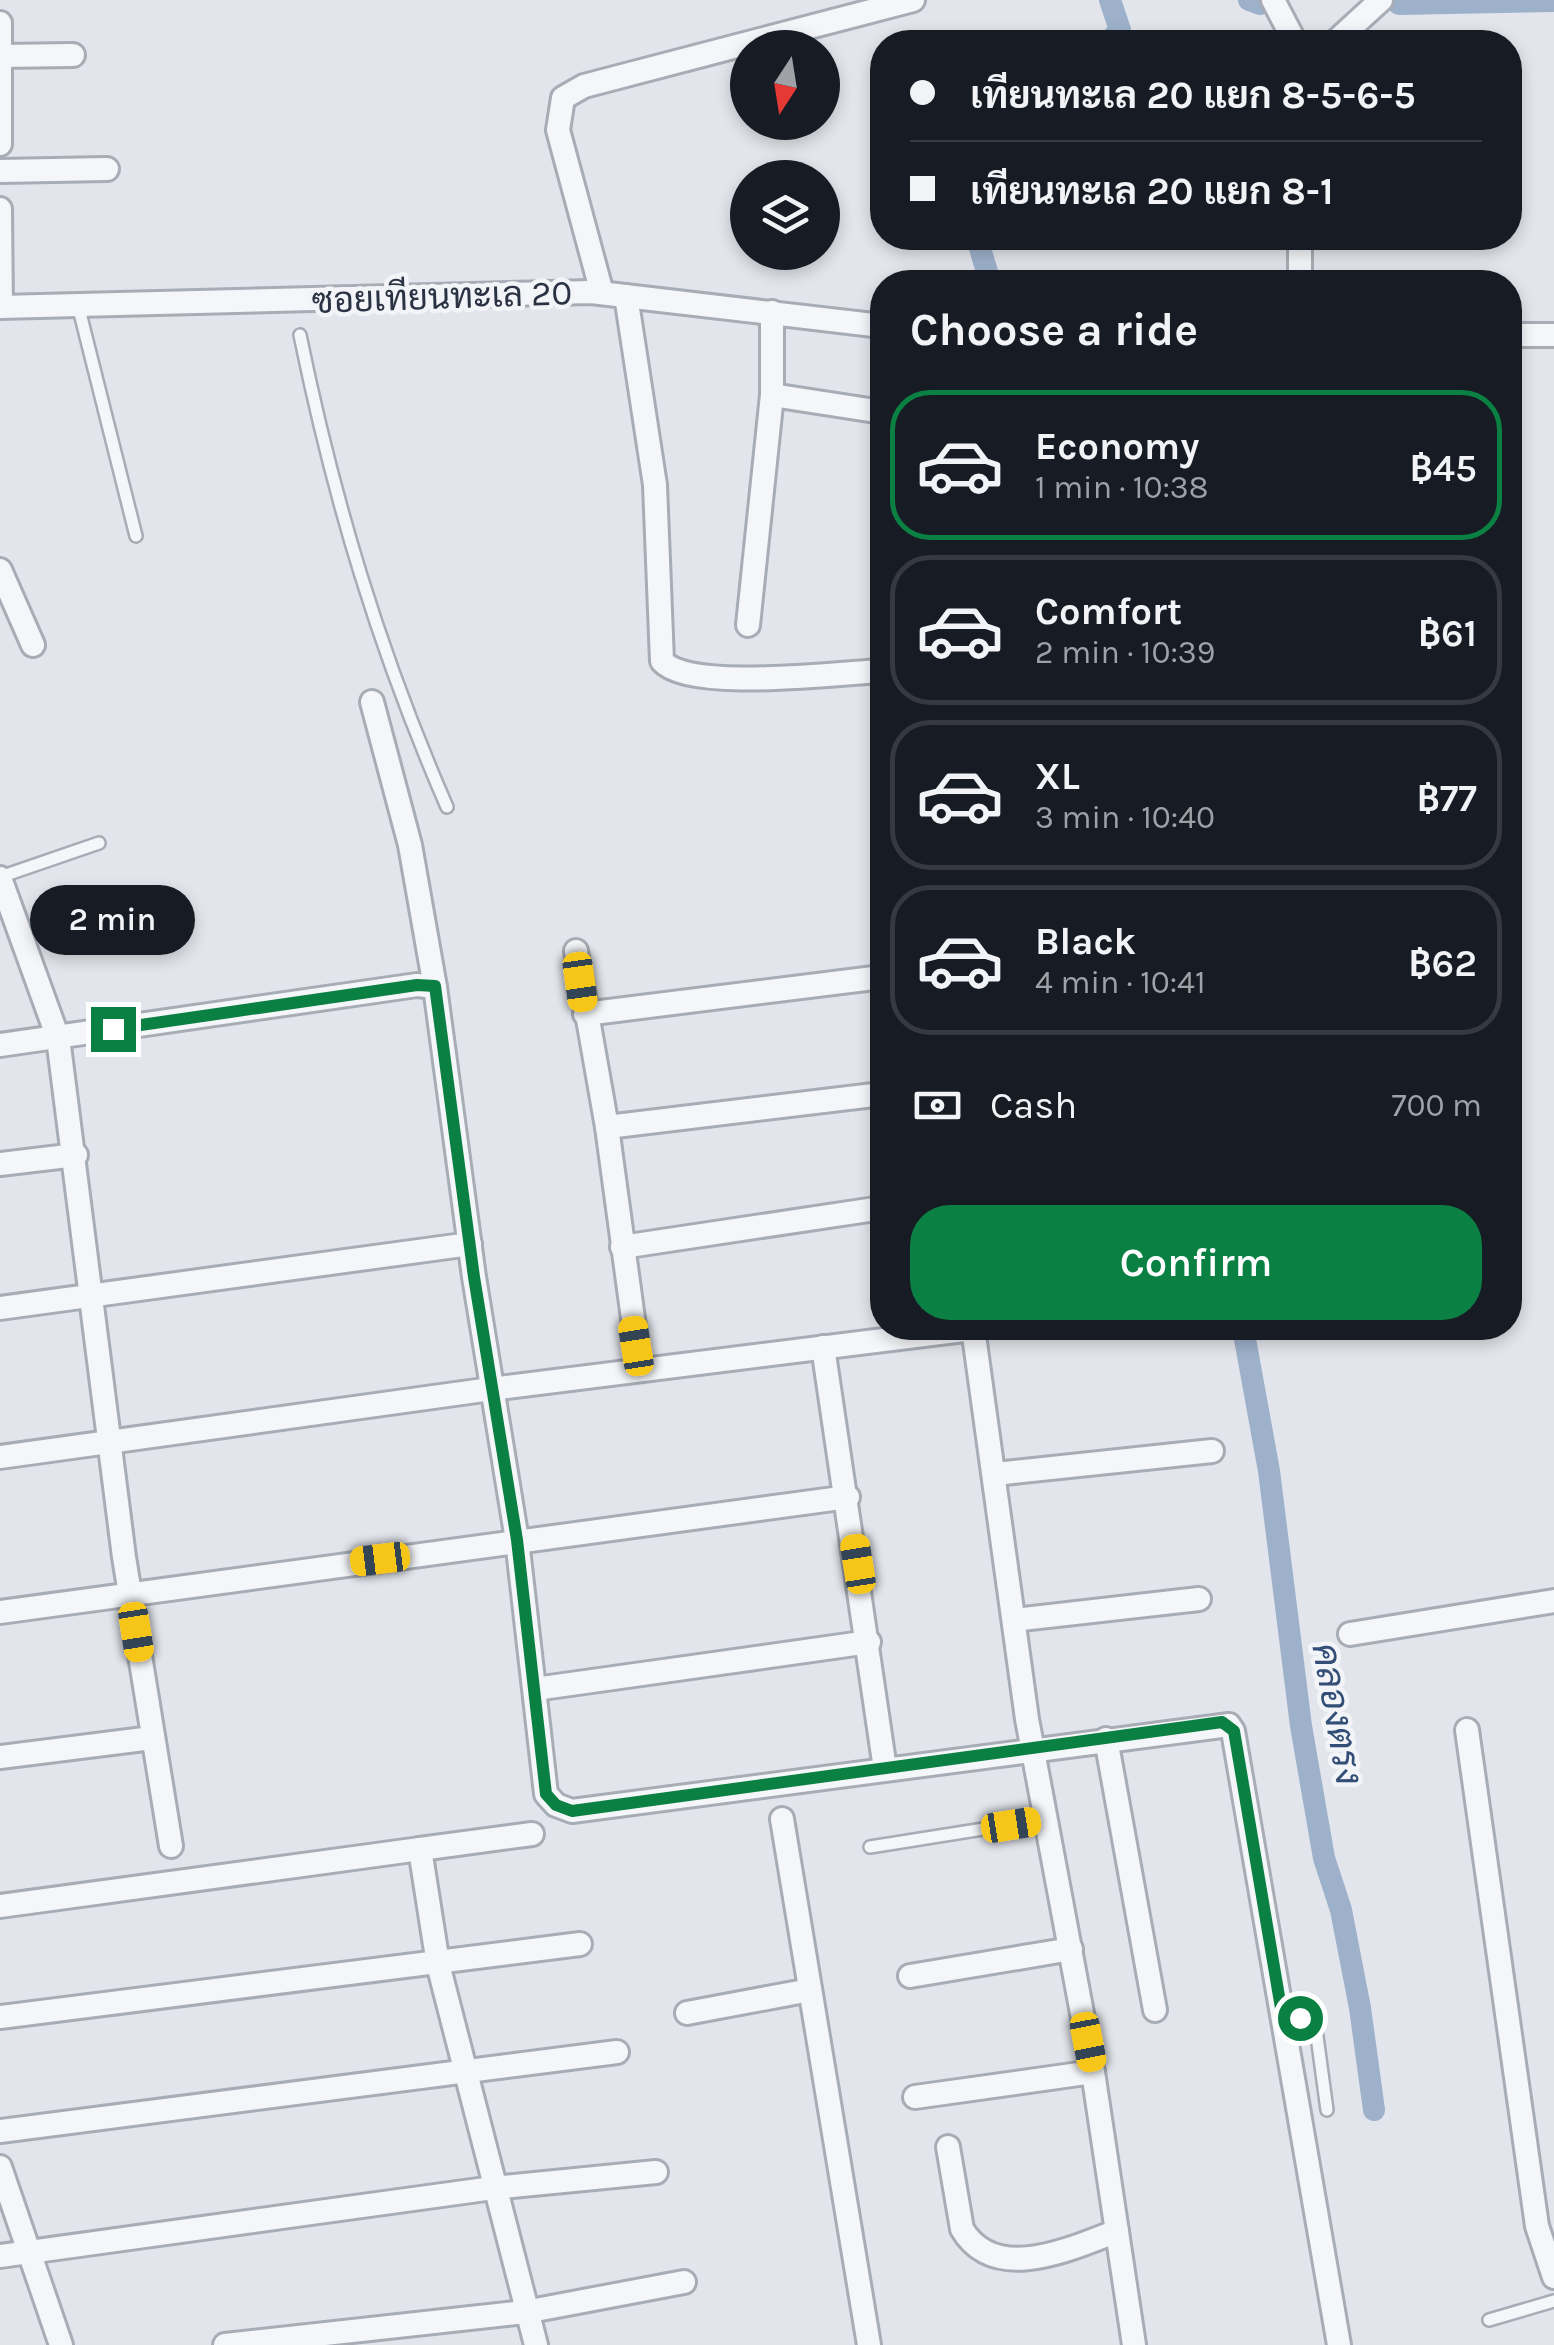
<!DOCTYPE html>
<html lang="en">
<head>
<meta charset="utf-8">
<style>
	body { margin:0; font-family:Karla,Sarabun,sans-serif; background:#242831; color:#f1f3f6; height:100vh; display:flex; flex-direction:column; font-size:38px; white-space:nowrap }
	* { box-sizing:border-box; margin:0 }
	p { font-size:32px; color:#9ea1a6 }
	.icon { flex:none; width:55px; height:55px; fill:none; stroke:currentColor; stroke-width:2; stroke-linecap:round; stroke-linejoin:round }
	.map { position:relative; flex:1; overflow:hidden }
	.panel { position:absolute; left:870px; top:270px; width:652px; height:1070px; display:flex; flex-direction:column; background:#171b24; border-radius:40px; box-shadow:0 5px 15px #0003 }
	.panel>* { flex:none }
	.top-card { position:absolute; left:870px; top:30px; width:652px; height:220px; border-radius:40px; box-shadow:0 5px 15px #0003; display:grid; align-content:center; height:220px; padding:0 40px; background:#171b24 }
	.needle { width:65px; rotate:192deg }
	.controls { position:absolute; left:730px; top:30px; display:grid; gap:20px }
	.controls a { display:grid; place-items:center; width:110px; height:110px; border-radius:50%; background:#171b24; box-shadow:0 5px 15px #0003; font-size:50px }
	.end { position:absolute; width:45px; height:45px; margin:-22px; border:12px solid #0b8043; background:#fff; box-shadow:0 0 0 5px #fff }
	.from { border-radius:50% }
	.bubble { position:absolute; height:70px; border-radius:35px; background:#171b24; box-shadow:0 5px 15px #0003; font-size:32px; font-weight:600; line-height:70px; text-align:center }
	.car { position:absolute; width:30px; height:60px; margin:-30px -15px; border-radius:12px; box-shadow:0 0 8px 2px #0007; background:linear-gradient(#f5c518 24%,#345 0 40%,#f5c518 0 76%,#345 0 86%,#f5c518 0) }
	.top-card b { display:flex; align-items:center; gap:35px; height:95px; font-size:38px }
	.top-card b+b { border-top:2px solid #363941 }
	.top-card i { width:25px; height:25px; background:#f1f3f6 }
	ul { padding:0; list-style:none }
	li { display:flex; align-items:center; gap:30px; height:150px; margin:0 20px 15px; padding:0 20px; border:5px solid #363941; border-radius:40px }
	li div { flex:1 }
	li b { display:block; font-size:38px }
	li em { font-style:normal; font-weight:600 }
	li.active { border-color:#0b8043 }
	li>.icon { width:90px; height:90px; stroke-width:1.5 }
	h2 { padding:0 40px; font-size:45px; line-height:120px }
	.pay { display:flex; align-items:center; gap:25px; height:110px; padding:0 40px; font-size:38px }
	.pay p { margin-inline-start:auto }
	.button { display:flex; gap:20px; margin-top:auto; padding:20px 40px }
	.button a { flex:1; height:115px; border-radius:40px; background:#0b8043; color:#fff; font-size:40px; font-weight:600; line-height:115px; text-align:center }
	.map>svg:first-child { display:block }
	.lines { fill:none; stroke-linecap:round; stroke-linejoin:round }
	.canal { stroke:#9db1cb; stroke-width:22 }
	.lane-casing { stroke:#a7acb5; stroke-width:16 }
	.street-casing { stroke:#a7acb5; stroke-width:28 }
	.lane { stroke:#f5f6f9; stroke-width:11 }
	.street { stroke:#f5f6f9; stroke-width:22 }
	.route { stroke:#0b8043; stroke-width:12 }
	.labels { text-anchor:middle; dominant-baseline:central; stroke-width:9; stroke-linejoin:round; paint-order:stroke }
	.street-label { font-size:35px; fill:#2a3243; stroke:#f2f4f8 }
	.water-label { font-size:38px; font-style:italic; fill:#334f78; stroke:#f2f4f8 }
</style>
</head>
<body>
<div class="map">
<svg width="1554" height="2345" viewBox="0 0 1554 2345">
	<rect width="100%" height="100%" fill="#e2e5eb"/>
	<g class="lines">
		<g class="canal">
			<polyline points="1249,0 1260,4"/>
			<polyline points="1399,4 1554,1"/>
			<polyline points="1108,42 1120,30 1110,0"/>
			<polyline points="977,238 990,282"/>
			<polyline points="1243,1328 1269,1471 1301,1726 1324,1858 1341,1910 1360,2008 1374,2110"/>
		</g>
		<defs>
			<g id="lane">
				<polyline points="78,305 136,536"/>
				<path d="M300,335C334,501 379,651 447,807"/>
				<polyline points="0,877 99,843"/>
				<polyline points="870,1847 1046,1819"/>
				<polyline points="1282,2014 1308,2021 1316,2029 1327,2110"/>
				<polyline points="1489,2320 1554,2301"/>
			</g>
			<g id="street">
				<polyline points="1273,0 1295,42"/>
				<polyline points="0,23 0,144"/>
				<polyline points="1335,42 1381,0"/>
				<polyline points="0,56 73,55"/>
				<polyline points="0,171 107,169"/>
				<polyline points="0,209 1,307"/>
				<polyline points="1300,282 1300,238"/>
				<polyline points="602,293 558,130 563,98 584,86 913,0"/>
				<path d="M626,296L655,485L662,661C689,692 838,673 882,671"/>
				<polyline points="0,307 591,292 882,326"/>
				<polyline points="1510,335 1554,335"/>
				<polyline points="772,395 882,412"/>
				<polyline points="0,570 33,645"/>
				<polyline points="748,625 772,395 772,312"/>
				<polyline points="372,702 410,845 435,987"/>
				<polyline points="0,878 58,1038 124,1557 171,1846"/>
				<polyline points="576,951 607,1127 640,1370"/>
				<polyline points="585,1014 882,977"/>
				<polyline points="0,1045 417,985 435,987 474,1277 517,1540 546,1794 556,1805 572,1811 1229,1725 1233,1731 1339,2345"/>
				<polyline points="607,1127 882,1094"/>
				<polyline points="0,1164 76,1155"/>
				<polyline points="622,1247 882,1208"/>
				<polyline points="0,1308 470,1244"/>
				<polyline points="973,1328 1027,1719 1093,2072 1134,2345"/>
				<polyline points="823,1347 885,1769"/>
				<polyline points="0,1457 491,1389 980,1328"/>
				<polyline points="995,1474 1212,1451"/>
				<polyline points="0,1612 848,1497"/>
				<polyline points="1014,1620 1199,1599"/>
				<polyline points="1350,1634 1554,1601"/>
				<polyline points="535,1689 869,1642"/>
				<polyline points="1467,1730 1537,2226 1554,2277"/>
				<polyline points="1106,1739 1155,2010"/>
				<polyline points="0,1757 152,1738"/>
				<polyline points="782,1819 869,2345"/>
				<polyline points="420,1849 532,1834"/>
				<polyline points="0,1906 420,1849 438,1964 536,2345"/>
				<polyline points="910,1976 1071,1949"/>
				<polyline points="687,2013 810,1990"/>
				<polyline points="0,2017 580,1944"/>
				<polyline points="915,2097 1093,2072"/>
				<polyline points="0,2131 617,2052"/>
				<path d="M948,2147L962,2229C995,2285 1072,2248 1117,2231"/>
				<polyline points="0,2167 61,2345"/>
				<polyline points="0,2256 493,2188 656,2172"/>
				<polyline points="225,2345 525,2312 684,2282"/>
			</g>
		</defs>
		<use href="#lane" class="lane-casing"/>
		<use href="#street" class="street-casing"/>
		<use href="#lane" class="lane"/>
		<use href="#street" class="street"/>
	</g>
	<g class="lines">
		<polyline class="route" points="113,1029 417,985 435,986 474,1277 517,1540 546,1794 556,1805 572,1811 1222,1722 1234,1731 1282,2014 1300,2018"/>
	</g>
	<g class="labels">
		<g class="street-label">
			<text transform="translate(442 297) rotate(-2)">ซอยเทียนทะเล 20</text>
		</g>
		<g class="water-label">
			<text transform="translate(1337 1714) rotate(80)">คลองตรง</text>
		</g>
	</g>
</svg>
<div class="controls">
<a><svg class="needle" viewBox="-14 -14 28 28"><path d="M0-13l5 13h-10z" fill="#e53935"/><path d="M0 13l5-13h-10z" fill="#9ea1a6"/></svg></a>
<a><svg class="icon" aria-label="layers" viewBox="0 0 24 24"><path d="M12 4l9 5-9 5-9-5zM3 14l9 5 9-5"/></svg></a>
</div>
<i class="end from" style="left:1300px;top:2018px"></i>
<i class="end" style="left:113px;top:1029px"></i>
<div class="bubble" style="left:30px;top:885px;width:165px">2 min</div>
<i class="car" style="left:580px;top:982px;rotate:172deg"></i>
<i class="car" style="left:636px;top:1346px;rotate:351deg"></i>
<i class="car" style="left:380px;top:1559px;rotate:263deg"></i>
<i class="car" style="left:858px;top:1564px;rotate:351deg"></i>
<i class="car" style="left:136px;top:1632px;rotate:171deg"></i>
<i class="car" style="left:1011px;top:1825px;rotate:81deg"></i>
<i class="car" style="left:1088px;top:2042px;rotate:169deg"></i>
<div class="top-card">
<b><i class="from"></i>เทียนทะเล 20 แยก 8-5-6-5</b>
<b><i></i>เทียนทะเล 20 แยก 8-1</b>
</div>
<section class="panel">
<h2>Choose a ride</h2>
<ul>
<li class="active"><svg class="icon" aria-label="car" viewBox="0 0 24 24"><path d="M5 17H2v-5l4-1 3-4h7l3 4 3 1v5h-3M9 17h6M6 11h13"/><circle cx="7" cy="17" r="2"/><circle cx="17" cy="17" r="2"/></svg><div><b>Economy</b><p>1 min · 10:38</p></div><em>฿45</em></li>
<li><svg class="icon" aria-label="car" viewBox="0 0 24 24"><path d="M5 17H2v-5l4-1 3-4h7l3 4 3 1v5h-3M9 17h6M6 11h13"/><circle cx="7" cy="17" r="2"/><circle cx="17" cy="17" r="2"/></svg><div><b>Comfort</b><p>2 min · 10:39</p></div><em>฿61</em></li>
<li><svg class="icon" aria-label="car" viewBox="0 0 24 24"><path d="M5 17H2v-5l4-1 3-4h7l3 4 3 1v5h-3M9 17h6M6 11h13"/><circle cx="7" cy="17" r="2"/><circle cx="17" cy="17" r="2"/></svg><div><b>XL</b><p>3 min · 10:40</p></div><em>฿77</em></li>
<li><svg class="icon" aria-label="car" viewBox="0 0 24 24"><path d="M5 17H2v-5l4-1 3-4h7l3 4 3 1v5h-3M9 17h6M6 11h13"/><circle cx="7" cy="17" r="2"/><circle cx="17" cy="17" r="2"/></svg><div><b>Black</b><p>4 min · 10:41</p></div><em>฿62</em></li>
</ul>
<div class="pay"><svg class="icon" aria-label="cash" viewBox="0 0 24 24"><path d="M3 7h18v10H3z"/><circle cx="12" cy="12" r="2"/></svg>Cash<p>700 m</p></div>
<div class="button"><a>Confirm</a></div>
</section>
</div>
</body>
</html>
